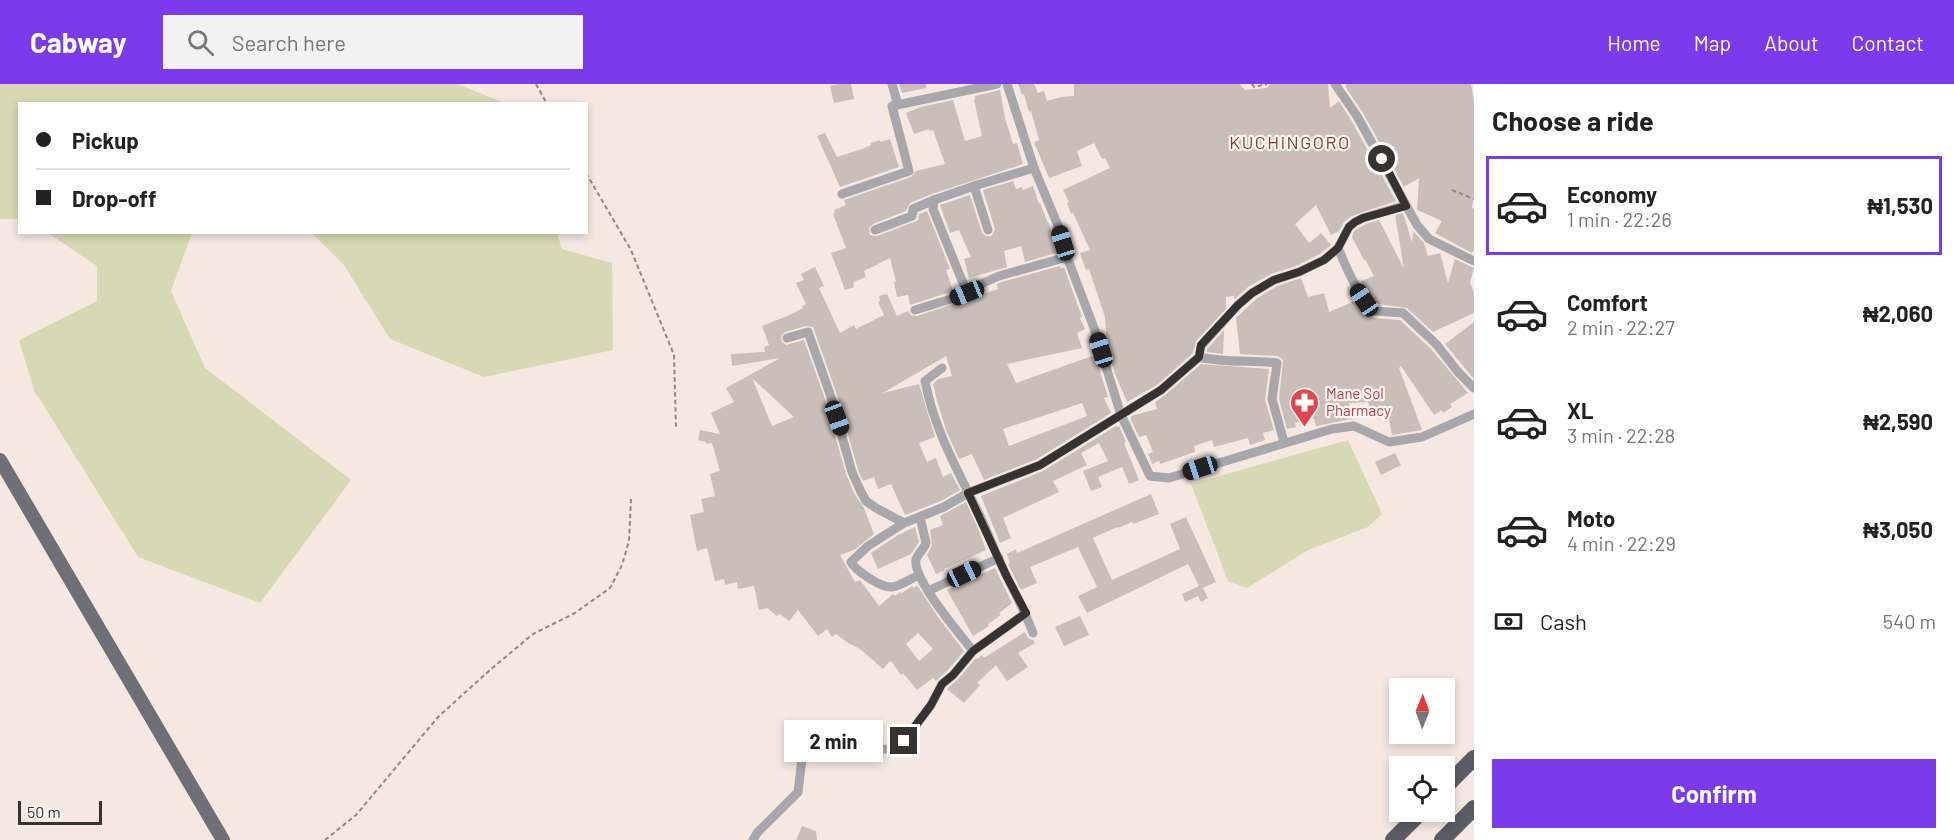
<!DOCTYPE html>
<html lang="en">
<head>
<meta charset="utf-8">
<style>
	body { margin:0; font-family:Barlow,sans-serif; background:#f2f2f2; color:#222; height:100vh; display:flex; flex-direction:column; font-size:22px; white-space:nowrap }
	* { box-sizing:border-box; margin:0 }
	p { font-size:20px; color:#767676 }
	.icon { flex:none; width:33px; height:33px; fill:none; stroke:currentColor; stroke-width:2; stroke-linecap:round; stroke-linejoin:round }
	.map { position:relative; flex:1; overflow:hidden }
	.sheet { display:flex; flex-direction:column; background:#fff; width:480px }
	.sheet>* { flex:none }
	.top-card { position:absolute; left:18px; top:18px; width:570px; height:132px; border-radius:0px; box-shadow:0 3px 9px #0003; display:grid; align-content:center; height:132px; padding:0 18px; background:#fff }
	.needle { width:39px; rotate:1deg }
	.controls { position:absolute; left:1389px; top:594px; display:grid; gap:12px }
	.controls a { display:grid; place-items:center; width:66px; height:66px; border-radius:0px; background:#fff; box-shadow:0 3px 9px #0003; font-size:30px }
	.scale { position:absolute; left:18px; bottom:15px; width:84px; box-sizing:border-box; padding-left:6px; border:3px solid #36322f; border-top:0; font-size:16px; line-height:21px; white-space:nowrap; color:#36322f; -webkit-text-stroke:4px #fef7f2; paint-order:stroke }
	.end { position:absolute; width:27px; height:27px; margin:-14px; border:8px solid #36322f; background:#fff; box-shadow:0 0 0 3px #fff }
	.from { border-radius:50% }
	.bubble { position:absolute; height:42px; border-radius:0px; background:#fff; box-shadow:0 3px 9px #0003; font-size:20px; font-weight:700; line-height:42px; text-align:center }
	.car { position:absolute; width:18px; height:36px; margin:-18px -9px; border-radius:8px; box-shadow:0 0 4px 2px #0007; background:linear-gradient(#222 24%,#8ab4d8 0 40%,#222 0 76%,#8ab4d8 0 86%,#222 0) }
	.top-card b { display:flex; align-items:center; gap:21px; height:57px; font-size:22px }
	.top-card b+b { border-top:2px solid #e0e0e0 }
	.top-card i { width:15px; height:15px; background:#222 }
	ul { padding:0; list-style:none }
	li { display:flex; align-items:center; gap:18px; height:99px; margin:0 12px 9px; padding:0 6px; border:3px solid transparent; border-radius:0px }
	li div { flex:1 }
	li b { display:block; font-size:22px }
	li em { font-style:normal; font-weight:700 }
	li.on { border-color:#7c3aed }
	li>.icon { width:54px; height:54px; stroke-width:1.5 }
	h2 { padding:0 18px; font-size:27px; line-height:72px }
	.pay { display:flex; align-items:center; gap:15px; height:66px; padding:0 18px; font-size:22px }
	.pay p { margin-inline-start:auto }
	.action { display:flex; gap:12px; margin-top:auto; padding:12px 18px }
	.action a { flex:1; height:69px; border-radius:0px; background:#7c3aed; color:#fff; font-size:24px; font-weight:700; line-height:69px; text-align:center }
	header { display:flex; align-items:center; gap:36px; box-sizing:border-box; height:84px; padding:0 30px; background:#7c3aed; color:#fff }
	header strong { font-size:28px }
	nav { display:flex; gap:33px; margin-inline-start:auto; font-size:21px }
	.search { width:420px; height:54px; background:#f2f2f2; display:flex; align-items:center; gap:15px; box-sizing:border-box; padding:0 21px; border-radius:0px; color:#767676; font-size:22px }
	main { display:flex; flex:1; min-height:0 }
	.map>svg:first-child { display:block }
	.green { fill:#d7d9b4 }
	.building { fill:#cabfb8; fill-rule:evenodd }
	.lines { fill:none; stroke-linecap:round; stroke-linejoin:round }
	.path { stroke:#918984; stroke-width:2; stroke-dasharray:4.5 3; stroke-linecap:butt }
	.street { stroke:#a7a7ac; stroke-width:9 }
	.primary { stroke:#6f6f78; stroke-width:14 }
	.highway { stroke:#5b5b65; stroke-width:16 }
	.route { stroke:#36322f; stroke-width:8 }
	.labels { text-anchor:middle; dominant-baseline:central; stroke-width:4.5; stroke-linejoin:round; paint-order:stroke }
	.health-label { font-size:15px; fill:#be3a42; stroke:#fef7f2; text-anchor:start }
	.quarter-label { font-size:18px; letter-spacing:1.5px; fill:#813e23; stroke:#fef7f2 }
</style>
</head>
<body>
<header>
<strong>Cabway</strong>
<div class="search"><svg class="icon" aria-label="search" viewBox="0 0 24 24"><circle cx="10" cy="10" r="6"/><path d="M15 15l6 6"/></svg>Search here</div>
<nav><a>Home</a><a>Map</a><a>About</a><a>Contact</a></nav>
</header>
<main>
<div class="map">
<svg width="1474" height="756" viewBox="0 0 1474 756">
	<rect width="100%" height="100%" fill="#f4e8e1"/>
	<g class="green">
		<polygon points="0,0 457,0 505,19 20,20 19,135 0,135"/>
		<polygon points="48,149 192,149 171,207 205,284 351,396 260,519 138,473 34,306 19,256 97,217 97,182"/>
		<polygon points="312,149 557,149 562,165 612,179 613,266 484,293 390,255 344,181"/>
		<polygon points="1348,356 1382,430 1368,443 1308,466 1247,504 1228,497 1191,400"/>
	</g>
	<g class="building">
		<polygon points="839,0 851,0 854,15 834,19 830,2"/>
		<polygon points="899,0 926,0 926,4 902,9"/>
		<polygon points="1018,0 1034,0 1038,9 1044,7 1047,17 1061,13 1074,12 1074,0 1240,0 1245,6 1267,4 1270,0 1328,0 1330,24 1339,17 1351,36 1396,117 1352,132 1344,138 1339,147 1331,151 1316,121 1295,140 1309,159 1321,149 1331,161 1320,170 1296,182 1271,190 1248,203 1234,216 1234,212 1226,213 1226,225 1196,257 1193,269 1157,301 1127,318 1115,290 1106,259 1107,259 1105,233 1089,185 1086,186 1080,169 1090,166 1073,129 1071,130 1067,119 1069,118 1063,106 1110,84 1105,74 1102,75 1094,59 1077,67 1082,82 1049,94 1034,58 1039,56 1031,27 1029,28 1024,10 1022,11"/>
		<polygon points="1346,0 1471,0 1474,18 1474,109 1472,124 1474,125 1474,166 1472,169 1435,149 1442,137 1417,126 1419,94 1404,103 1363,29 1346,4"/>
		<polygon points="1000,6 1005,34 1013,60 1017,59 1023,80 932,110 910,119 906,127 873,140 869,144 870,151 877,152 914,138 918,136 919,130 927,127 950,185 946,186 953,207 910,221 908,211 897,213 894,198 896,198 890,174 864,187 866,193 853,198 854,203 845,206 831,169 846,164 833,130 835,129 834,126 846,121 844,116 911,93 916,87 945,80 933,46 929,47 929,45 914,50 906,29 921,23 953,16 965,57 982,52 974,16 975,15 975,12"/>
		<polygon points="825,49 837,73 865,64 871,61 871,59 880,56 880,58 890,55 899,83 840,103 817,52"/>
		<polygon points="1013,97 1016,105 1022,103 1023,106 1033,102 1039,120 1040,119 1048,139 1049,139 1056,169 1025,178 1021,162 1004,167 1007,183 969,194 964,175 971,173 959,146 950,149 940,121 970,111 982,149 986,152 991,152 993,150 995,145 983,106"/>
		<polygon points="1403,129 1412,158 1413,147 1424,159 1428,172 1440,169 1448,199 1455,175 1474,184 1470,198 1474,209 1474,229 1433,248 1407,224 1378,220 1361,197 1374,192 1365,175 1364,176 1352,153 1354,147 1366,140 1379,136 1404,185 1395,131"/>
		<path d="M1060,182L1061,184L1064,183L1082,233L1080,234L1085,245L1077,249L1082,264L1007,280L1016,299L1095,271L1108,313L1104,314L1111,329L1037,375L984,396L972,370L959,375L946,346L936,313L933,300L938,295L952,292L946,272L883,309L919,300L935,353L919,359L927,378L936,374L943,393L951,389L960,406L941,417L905,431L891,400L878,405L874,393L863,397L858,386L836,308L813,243L806,242L785,248L781,252L782,258L786,261L804,256L824,312L846,390L854,409L864,424L874,450L854,466L840,471L855,498L860,496L879,522L893,510L895,512L900,508L902,509L912,502L914,504L917,501L938,533L964,567L948,586L936,597L933,594L917,606L903,589L901,591L892,578H889L883,585L860,565L848,559L836,550L832,553L827,545L818,552L798,526L789,537L780,530L777,532L767,524L759,526L754,502L738,505L737,498L725,501L724,495L715,497L707,464L697,467L690,431L704,428L701,415L715,412L710,390L720,387L712,359L706,360V358L698,356L700,346L720,350L711,329L734,318L726,304L780,274L732,282L731,270L765,268L764,263L769,261L762,242L790,231L803,224L802,222L806,220L796,199L804,196L801,190L815,183L824,202L819,204L840,249L854,241L856,245L884,231L878,218L880,217L879,212L887,210L897,232L908,227L911,231L917,232L998,205L997,200L1001,198ZM752,294L794,333L772,342ZM1082,319L1087,332L1009,362L1003,345ZM918,549L933,565L919,577L906,560Z"/>
		<polygon points="1301,194 1308,213 1324,209 1329,228 1357,216 1374,234 1400,236 1432,266 1468,309 1450,320 1452,323 1443,329 1442,326 1434,331 1401,282 1399,284 1422,346 1392,351 1387,325 1371,329 1368,318 1349,319 1352,335 1316,342 1314,334 1295,339 1296,343 1287,345 1279,315 1283,276 1278,272 1240,270 1236,234 1256,215 1277,202"/>
		<polygon points="1474,238 1474,294 1473,294 1445,260"/>
		<polygon points="1224,246 1223,270 1207,268 1207,265"/>
		<polygon points="1201,280 1269,285 1265,316 1274,346 1263,349 1265,356 1250,361 1248,354 1214,363 1212,356 1194,362 1195,368 1160,380 1159,377 1152,380 1148,370 1153,368 1146,351 1139,353 1131,336 1131,332 1157,325 1155,318 1165,311"/>
		<polygon points="1116,342 1117,343 1119,342 1126,358 1124,359 1139,396 1129,400 1122,383 1098,393 1102,403 1091,407 1083,387 1108,377 1099,359 1081,369 1087,381 1053,397 1059,408 1003,434 1011,454 1000,459 981,412 1043,387"/>
		<polygon points="1395,369 1401,381 1381,391 1375,378"/>
		<polygon points="1151,410 1159,430 1133,440 1132,438 1118,444 1117,443 1093,454 1112,496 1180,465 1170,440 1186,433 1216,498 1203,504 1208,514 1201,518 1198,512 1185,518 1182,510 1199,502 1188,480 1087,529 1078,512 1097,503 1078,463 1030,483 1037,499 1021,506 1008,480 1010,479 1007,470 1016,465 1017,469"/>
		<polygon points="966,418 979,447 986,466 944,485 945,486 936,490 927,471 932,461 930,446 943,441 940,432"/>
		<polygon points="915,443 919,458 911,470 878,485 871,469 898,451"/>
		<polygon points="995,484 1012,519 999,529 1001,531 988,540 989,542 973,552 947,506"/>
		<polygon points="1080,532 1089,551 1064,562 1055,543"/>
		<polygon points="1025,548 1028,554 1033,556 1035,559 1018,569 1028,583 1007,597 996,581 977,599 980,601 964,619 947,605 958,595 976,574 977,575 982,571 984,574"/>
		<polygon points="802,742 816,747 817,756 796,756"/>
	</g>
	<g class="lines">
		<g class="path">
			<polyline points="536,0 547,20"/>
			<polyline points="1252,0 1254,3 1267,0"/>
			<polyline points="586,89 631,166 674,271 676,344"/>
			<polyline points="1452,106 1474,115"/>
			<polyline points="325,756 356,731 438,633 490,586 533,550 575,529 610,504 622,481 629,457 631,415"/>
		</g>
		<g class="street">
			<polyline points="892,0 898,21"/>
			<polyline points="1007,0 1034,84 1059,144 1067,173 1094,244 1121,331 1150,392 1169,394 1332,345 1354,342 1389,358 1422,353 1474,330"/>
			<polyline points="1335,0 1357,32 1417,141 1429,155 1474,177"/>
			<polyline points="974,102 988,146"/>
			<polyline points="842,110 909,87 892,22 997,0"/>
			<polyline points="934,116 933,125 967,209"/>
			<polyline points="875,146 912,132 913,125 934,116 974,102 1034,84"/>
			<path d="M1338,164C1348,188 1357,209 1375,227L1403,229L1437,261L1458,288L1474,304"/>
			<polyline points="915,226 951,215 967,209 974,203 999,192 1067,173"/>
			<polyline points="787,254 808,248 830,310 852,388 860,406 866,417 876,424 904,439"/>
			<path d="M1199,273C1225,279 1251,276 1277,279L1272,315L1284,358"/>
			<path d="M942,284L925,297C934,345 957,385 978,428C989,450 997,474 1008,495C1017,513 1026,530 1033,549"/>
			<path d="M920,433L926,459C924,465 918,470 916,475C912,495 960,550 973,567"/>
			<path d="M919,491C910,495 900,502 892,503C881,504 856,487 851,478L868,462L904,439L944,423L968,409L1040,381L1140,319L1161,306L1199,273L1201,262L1238,221L1252,209L1274,196L1299,188L1324,176L1338,164L1349,143L1355,138L1363,134L1406,121"/>
			<polyline points="928,507 999,474"/>
			<polyline points="753,756 757,749 798,708 802,675 810,667 825,658 847,658 857,664 870,666 887,665 904,657 931,621 942,600 953,591 973,567 1026,529"/>
		</g>
		<polyline class="primary" points="0,376 223,756"/>
		<g class="highway">
			<polyline points="1444,704 1474,674"/>
			<polyline points="1393,756 1421,728"/>
			<polyline points="1442,756 1474,724"/>
		</g>
	</g>
	<g class="lines">
		<polyline class="route" points="904,657 931,621 942,600 953,591 973,567 1026,529 1007,493 968,409 1040,381 1140,319 1161,306 1199,273 1201,261 1238,221 1252,209 1274,196 1299,188 1324,176 1338,164 1349,143 1355,138 1363,134 1406,122 1382,75"/>
	</g>
	<defs>
		<symbol id="pharmacy-pin" viewBox="-11 -11 22 30"><path d="M0 17L-7.5 6A9.5 9.5 0 1 1 7.5 6Z" fill="#e0444e" stroke="#fef7f2"/><path d="M-2-6h4v4h4v4h-4v4h-4v-4h-4v-4h4Z" fill="#fff"/></symbol>
	</defs>
	<g fill-rule="evenodd">
		<use href="#pharmacy-pin" x="1288" y="302" width="33" height="45"/>
	</g>
	<g class="labels">
		<g class="health-label">
			<text x="1326" y="309">Mane Sol<tspan x="1326" dy="17">Pharmacy</tspan></text>
		</g>
		<g class="quarter-label">
			<text x="1290" y="58">KUCHINGORO</text>
		</g>
	</g>
</svg>
<div class="controls">
<a><svg class="needle" viewBox="-14 -14 28 28"><path d="M0-13l5 13h-10z" fill="#e53935"/><path d="M0 13l5-13h-10z" fill="#767676"/></svg></a>
<a><svg class="icon" aria-label="locate" viewBox="0 0 24 24"><circle cx="12" cy="12" r="6"/><path d="M12 2v4M12 18v4M2 12h4M18 12h4"/></svg></a>
</div>
<div class="scale">50 m</div>
<i class="end from" style="left:1382px;top:75px"></i>
<i class="end" style="left:904px;top:657px"></i>
<div class="bubble" style="left:784px;top:636px;width:99px">2 min</div>
<i class="car" style="left:1063px;top:159px;rotate:343deg"></i>
<i class="car" style="left:967px;top:209px;rotate:248deg"></i>
<i class="car" style="left:1364px;top:216px;rotate:326deg"></i>
<i class="car" style="left:1101px;top:266px;rotate:343deg"></i>
<i class="car" style="left:837px;top:334px;rotate:160deg"></i>
<i class="car" style="left:1200px;top:384px;rotate:252deg"></i>
<i class="car" style="left:964px;top:490px;rotate:65deg"></i>
<div class="top-card">
<b><i class="from"></i>Pickup</b>
<b><i></i>Drop-off</b>
</div>
</div>
<section class="sheet">
<h2>Choose a ride</h2>
<ul>
<li class="on"><svg class="icon" aria-label="car" viewBox="0 0 24 24"><path d="M5 17H2v-5l4-1 3-4h7l3 4 3 1v5h-3M9 17h6M6 11h13"/><circle cx="7" cy="17" r="2"/><circle cx="17" cy="17" r="2"/></svg><div><b>Economy</b><p>1 min · 22:26</p></div><em>₦1,530</em></li>
<li><svg class="icon" aria-label="car" viewBox="0 0 24 24"><path d="M5 17H2v-5l4-1 3-4h7l3 4 3 1v5h-3M9 17h6M6 11h13"/><circle cx="7" cy="17" r="2"/><circle cx="17" cy="17" r="2"/></svg><div><b>Comfort</b><p>2 min · 22:27</p></div><em>₦2,060</em></li>
<li><svg class="icon" aria-label="car" viewBox="0 0 24 24"><path d="M5 17H2v-5l4-1 3-4h7l3 4 3 1v5h-3M9 17h6M6 11h13"/><circle cx="7" cy="17" r="2"/><circle cx="17" cy="17" r="2"/></svg><div><b>XL</b><p>3 min · 22:28</p></div><em>₦2,590</em></li>
<li><svg class="icon" aria-label="car" viewBox="0 0 24 24"><path d="M5 17H2v-5l4-1 3-4h7l3 4 3 1v5h-3M9 17h6M6 11h13"/><circle cx="7" cy="17" r="2"/><circle cx="17" cy="17" r="2"/></svg><div><b>Moto</b><p>4 min · 22:29</p></div><em>₦3,050</em></li>
</ul>
<div class="pay"><svg class="icon" aria-label="cash" viewBox="0 0 24 24"><path d="M3 7h18v10H3z"/><circle cx="12" cy="12" r="2"/></svg>Cash<p>540 m</p></div>
<div class="action"><a>Confirm</a></div>
</section>
</main>
</body>
</html>
